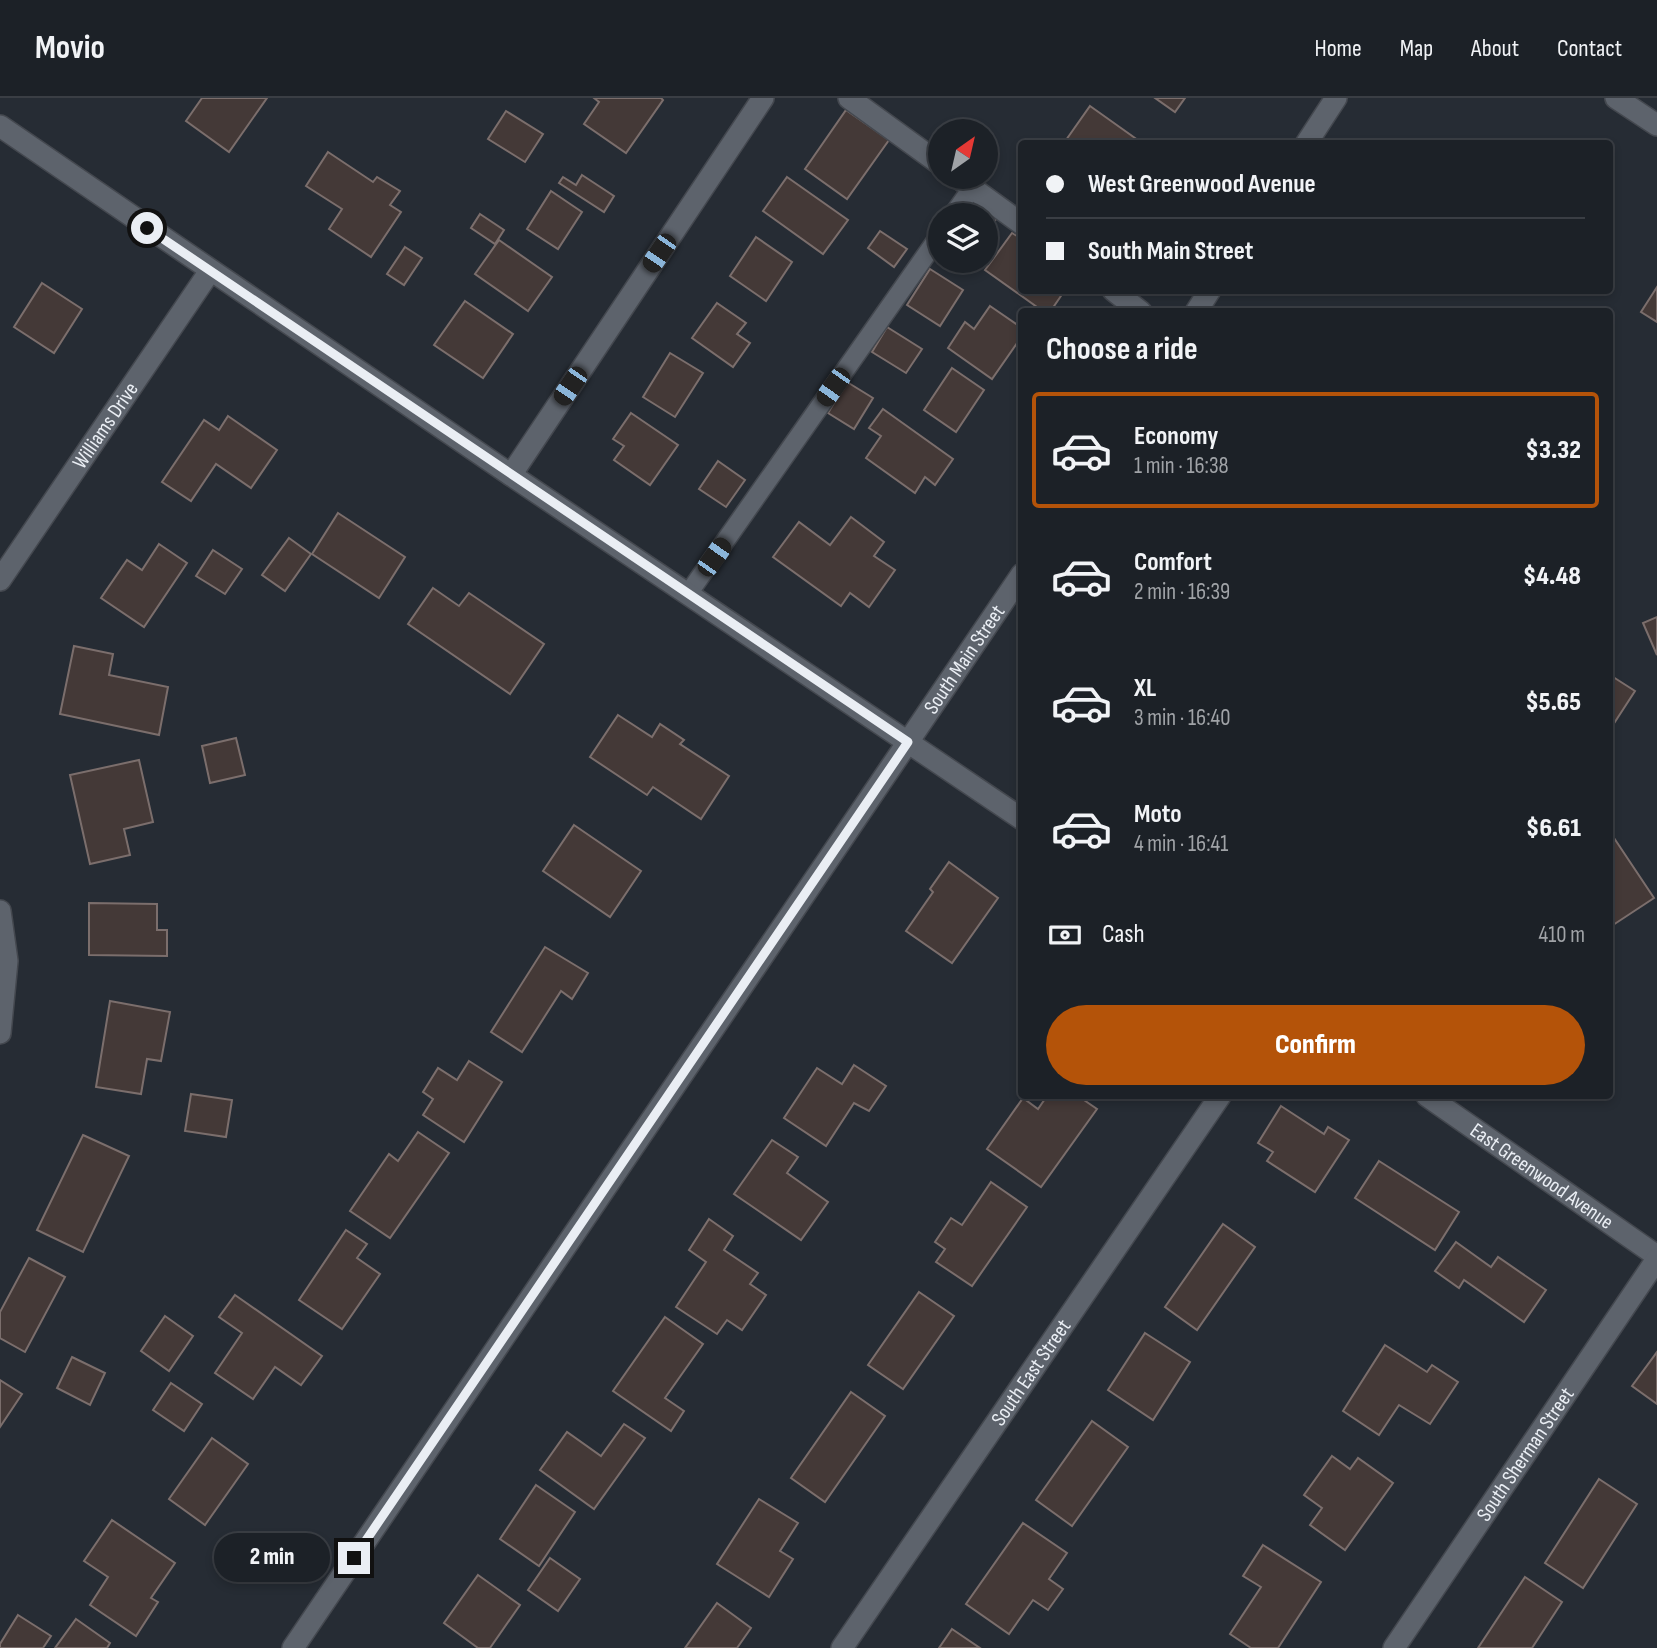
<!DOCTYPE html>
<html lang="en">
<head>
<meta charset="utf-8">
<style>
	body { margin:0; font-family:"Sofia Sans Condensed",sans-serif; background:#25292f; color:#f1f3f6; height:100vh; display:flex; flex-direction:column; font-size:26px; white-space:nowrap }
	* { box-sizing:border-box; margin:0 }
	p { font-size:23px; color:#a0a3a7 }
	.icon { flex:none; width:38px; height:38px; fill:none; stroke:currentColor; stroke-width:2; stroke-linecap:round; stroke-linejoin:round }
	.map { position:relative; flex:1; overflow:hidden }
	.panel { position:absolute; left:1018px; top:210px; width:595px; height:791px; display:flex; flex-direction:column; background:#1c2127; border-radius:7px; box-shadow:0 4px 10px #0003,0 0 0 2px #3a3e44 }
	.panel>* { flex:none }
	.hud { position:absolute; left:1018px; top:42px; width:595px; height:154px; border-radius:7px; box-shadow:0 4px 10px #0003,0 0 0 2px #3a3e44; display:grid; align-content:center; height:154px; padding:0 28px; background:#1c2127 }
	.needle { width:46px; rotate:34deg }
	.tools { position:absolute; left:928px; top:21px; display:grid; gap:14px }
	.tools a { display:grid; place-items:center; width:70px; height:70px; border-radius:50%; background:#1c2127; box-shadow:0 4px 10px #0003,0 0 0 2px #3a3e44; font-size:35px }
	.end { position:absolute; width:32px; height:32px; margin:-16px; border:9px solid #eaeef4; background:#111; box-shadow:0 0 0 4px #111 }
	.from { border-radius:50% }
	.bubble { position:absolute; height:49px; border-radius:24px; background:#1c2127; box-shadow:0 4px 10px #0003,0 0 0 2px #3a3e44; font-size:23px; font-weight:800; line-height:49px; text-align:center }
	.car { position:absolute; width:21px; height:42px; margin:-21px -10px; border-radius:9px; box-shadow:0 0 5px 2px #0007; background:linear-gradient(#222 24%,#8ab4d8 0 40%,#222 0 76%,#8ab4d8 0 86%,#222 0) }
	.hud b { display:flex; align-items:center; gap:24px; height:66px; font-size:26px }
	.hud b+b { border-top:2px solid #3a3e44 }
	.hud i { width:18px; height:18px; background:#f1f3f6 }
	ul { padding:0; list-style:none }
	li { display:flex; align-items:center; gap:21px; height:116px; margin:0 14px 10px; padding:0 14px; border:4px solid transparent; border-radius:7px }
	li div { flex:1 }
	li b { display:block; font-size:26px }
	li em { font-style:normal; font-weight:800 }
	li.on { border-color:#b45309 }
	li>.icon { width:63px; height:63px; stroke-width:1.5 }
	h2 { padding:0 28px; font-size:32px; line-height:84px }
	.pay { display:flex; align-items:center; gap:18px; height:77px; padding:0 28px; font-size:26px }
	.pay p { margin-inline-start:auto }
	.action { display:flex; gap:14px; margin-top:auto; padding:14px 28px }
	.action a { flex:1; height:80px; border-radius:42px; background:#b45309; color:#fff; font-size:28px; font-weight:800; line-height:80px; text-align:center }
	header { display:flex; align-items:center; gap:42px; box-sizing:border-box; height:98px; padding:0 35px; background:#1c2127; border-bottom:2px solid #3a3e44 }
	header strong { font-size:33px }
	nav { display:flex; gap:38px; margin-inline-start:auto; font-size:24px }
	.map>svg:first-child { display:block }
	.building { fill:#443937; stroke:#7b6e6c; stroke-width:2 }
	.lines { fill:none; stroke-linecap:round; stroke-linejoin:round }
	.service-casing { stroke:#44484f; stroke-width:21 }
	.minor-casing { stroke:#44484f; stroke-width:24 }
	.tertiary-casing { stroke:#44484f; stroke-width:24 }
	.service { stroke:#5d636c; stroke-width:18 }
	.minor { stroke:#5d636c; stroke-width:21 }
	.tertiary { stroke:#5d636c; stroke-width:21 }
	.route { stroke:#eaeef4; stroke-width:9 }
	.labels { text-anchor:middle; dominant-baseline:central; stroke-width:5; stroke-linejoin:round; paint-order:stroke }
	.street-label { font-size:21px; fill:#eaeef4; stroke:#262c34 }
</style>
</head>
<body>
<header>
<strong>Movio</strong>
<nav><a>Home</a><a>Map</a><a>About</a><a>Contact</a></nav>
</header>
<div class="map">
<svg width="1657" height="1550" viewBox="0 0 1657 1550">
	<rect width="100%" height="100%" fill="#262c34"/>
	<g class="building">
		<polygon points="202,0 267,0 229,54 186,23"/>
		<polygon points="594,0 661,0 663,2 626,55 584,26 599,4"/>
		<polygon points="1155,0 1185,0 1175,14"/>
		<polygon points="1090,8 1142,45 1142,46 1071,46 1066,42"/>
		<polygon points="846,12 889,42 847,101 805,71"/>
		<polygon points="506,13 543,36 525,64 488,41"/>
		<polygon points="328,54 373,84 377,79 400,93 390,107 401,114 371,159 329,131 342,111 306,88"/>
		<polygon points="582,77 614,98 604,114 559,85 563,79 576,87"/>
		<polygon points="787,79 848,122 823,156 763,113"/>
		<polygon points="551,93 582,114 558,151 527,131"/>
		<polygon points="977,95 1002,113 985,136 985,117 962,117"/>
		<polygon points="480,116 504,132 495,146 471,130"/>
		<polygon points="880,133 907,151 894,169 868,150"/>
		<polygon points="1012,135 1022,141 1022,192 1065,192 1050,214 1044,214 985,172"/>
		<polygon points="756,139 792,164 766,203 730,178"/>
		<polygon points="499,142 552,179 528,213 475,176"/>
		<polygon points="405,149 422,160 404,187 387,176"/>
		<polygon points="930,171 963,192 940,228 907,207"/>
		<polygon points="42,185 82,211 54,255 14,229"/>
		<polygon points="1657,189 1657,224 1641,214"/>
		<polygon points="465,203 513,236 483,280 434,247"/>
		<polygon points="717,205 746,225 737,236 750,245 733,269 692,240"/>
		<polygon points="990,208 1022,230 1022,238 992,281 948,250 965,224 974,231"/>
		<polygon points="887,229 922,251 906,275 872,254"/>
		<polygon points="670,255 703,275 675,319 643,299"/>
		<polygon points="952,270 984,292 956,334 924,312"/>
		<polygon points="847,284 873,300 854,331 828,315"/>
		<polygon points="883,311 953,361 935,387 925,379 915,395 866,360 881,338 869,330"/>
		<polygon points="631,315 678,347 650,387 614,362 624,348 613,341"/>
		<polygon points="228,318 277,352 251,390 216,366 191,403 162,384 204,322 219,332"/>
		<polygon points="718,363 745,382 726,409 699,391"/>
		<polygon points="338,415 405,459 379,500 312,456"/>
		<polygon points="851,419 884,444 874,458 895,472 869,509 850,495 841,508 773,459 799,424 830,447"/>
		<polygon points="289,440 311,456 285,493 262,477"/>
		<polygon points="159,446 187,465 144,529 101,500 127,462 142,472"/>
		<polygon points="213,452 242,471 225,496 196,478"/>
		<polygon points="433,490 459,508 469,495 544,546 510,596 408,526"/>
		<polygon points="1657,519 1657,557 1643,525"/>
		<polygon points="74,548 113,556 109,577 168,589 159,637 60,616"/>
		<polygon points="1610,577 1635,593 1611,630 1610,630"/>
		<polygon points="618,617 652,639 660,626 684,642 680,646 729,678 701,721 653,689 647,697 590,659"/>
		<polygon points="236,640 245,677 210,685 202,648"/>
		<polygon points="139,662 153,724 124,731 130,757 90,766 70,677"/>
		<polygon points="574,727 641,773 610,819 543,773"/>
		<polygon points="1610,734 1654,800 1610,829"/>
		<polygon points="949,764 998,800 952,865 906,833 933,794 930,791"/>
		<polygon points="89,805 157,806 157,832 167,832 167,858 89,857"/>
		<polygon points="545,849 588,875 572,901 561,893 522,954 491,934"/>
		<polygon points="110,903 170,914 161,963 147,961 141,996 96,989"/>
		<polygon points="469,963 502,984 464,1044 423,1017 433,1001 423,994 438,970 457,982"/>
		<polygon points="854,967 886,988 869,1013 854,1005 826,1048 784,1020 817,970 842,986"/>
		<polygon points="191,996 232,1002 226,1039 185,1033"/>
		<polygon points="1047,998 1078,998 1097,1011 1041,1089 987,1051 1023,1000 1038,1011"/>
		<polygon points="1281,1008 1324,1036 1328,1029 1349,1042 1315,1094 1267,1063 1273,1054 1258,1045"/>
		<polygon points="418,1034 449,1055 390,1140 350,1113 389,1056 398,1063"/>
		<polygon points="83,1037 129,1058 83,1154 37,1132"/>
		<polygon points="772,1042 798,1059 787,1075 828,1104 801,1142 734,1096"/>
		<polygon points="1379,1063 1459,1114 1435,1152 1355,1100"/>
		<polygon points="991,1084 1027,1109 972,1188 936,1164 945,1151 935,1144 951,1120 962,1127"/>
		<polygon points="709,1121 733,1138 724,1152 758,1175 750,1186 766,1197 742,1232 727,1222 717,1236 676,1209 706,1164 689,1152"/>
		<polygon points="1223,1126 1255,1149 1197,1232 1165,1209"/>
		<polygon points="346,1132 367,1146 357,1160 380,1176 342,1231 299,1202"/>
		<polygon points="1456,1144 1491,1169 1498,1159 1546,1192 1524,1224 1464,1182 1459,1190 1435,1173"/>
		<polygon points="29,1160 65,1179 25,1254 0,1240 0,1214"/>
		<polygon points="919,1194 954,1218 903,1291 868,1267"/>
		<polygon points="235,1197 322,1258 301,1287 275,1269 253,1301 215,1275 242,1235 219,1219"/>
		<polygon points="165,1218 193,1238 169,1273 141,1253"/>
		<polygon points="665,1219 703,1246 665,1300 684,1313 671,1333 613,1293"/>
		<polygon points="1145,1235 1190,1264 1153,1322 1108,1292"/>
		<polygon points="1385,1247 1427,1274 1432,1267 1458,1284 1430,1326 1399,1307 1379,1337 1343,1313"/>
		<polygon points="1657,1254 1657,1306 1632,1288"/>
		<polygon points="72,1259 105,1275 90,1307 57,1290"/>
		<polygon points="0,1282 22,1296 0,1329"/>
		<polygon points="171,1285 202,1306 184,1333 153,1312"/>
		<polygon points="851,1294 885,1318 825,1404 791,1380"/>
		<polygon points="1092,1323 1128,1349 1072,1428 1036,1402"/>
		<polygon points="624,1326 645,1340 594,1411 540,1372 567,1334 601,1358"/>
		<polygon points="212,1340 248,1366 205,1427 169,1401"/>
		<polygon points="1332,1358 1350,1371 1358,1360 1393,1385 1345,1452 1310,1427 1322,1410 1304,1397"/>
		<polygon points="1599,1381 1637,1406 1583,1490 1545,1465"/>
		<polygon points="536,1387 575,1414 539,1468 500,1441"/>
		<polygon points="759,1401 798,1425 780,1453 793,1461 769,1499 717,1466"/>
		<polygon points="112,1422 175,1465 151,1500 158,1504 136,1538 90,1507 108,1479 84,1463"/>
		<polygon points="1023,1425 1067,1455 1049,1481 1063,1491 1048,1512 1033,1502 1009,1536 966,1506"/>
		<polygon points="1263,1447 1321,1484 1278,1550 1251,1550 1230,1536 1261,1489 1243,1478"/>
		<polygon points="550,1460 580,1481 558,1513 528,1492"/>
		<polygon points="478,1477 520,1507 490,1550 478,1550 444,1525"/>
		<polygon points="1525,1479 1562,1504 1532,1550 1478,1550"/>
		<polygon points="717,1505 751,1530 737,1550 685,1550"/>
		<polygon points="18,1517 51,1538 43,1550 0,1550 0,1546"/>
		<polygon points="76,1521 110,1545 107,1550 55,1550"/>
		<polygon points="952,1531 980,1550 939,1550"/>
	</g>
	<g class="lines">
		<defs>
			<g id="service">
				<polyline points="953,117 972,90"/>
				<polyline points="688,496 940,137"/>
			</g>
			<g id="minor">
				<polyline points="849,0 940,66"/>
				<polyline points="1616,0 1657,27"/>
				<polyline points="0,28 511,377 1022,721"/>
				<polyline points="957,79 1022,126"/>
				<polyline points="1113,192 1141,214"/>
				<polyline points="511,377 763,0"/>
				<path id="s1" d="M0,482L210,173"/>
				<polyline points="0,813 7,863 0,935"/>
				<path id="s2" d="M1427,998L1657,1158"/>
				<path id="s3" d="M842,1550L1220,998"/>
				<path id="s4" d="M1394,1550L1657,1161"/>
			</g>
			<g id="tertiary">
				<polyline points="1306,46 1336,0"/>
				<polyline points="1196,214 1210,192"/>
				<path id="s5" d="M293,1550L1022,476"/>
			</g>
		</defs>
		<use href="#service" class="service-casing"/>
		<use href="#minor" class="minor-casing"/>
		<use href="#tertiary" class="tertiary-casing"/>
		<use href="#service" class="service"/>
		<use href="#minor" class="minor"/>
		<use href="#tertiary" class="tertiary"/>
	</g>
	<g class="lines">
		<polyline class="route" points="147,130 908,644 354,1460"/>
	</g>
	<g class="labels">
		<g class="street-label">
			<text stroke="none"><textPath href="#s1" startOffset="187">Williams Drive</textPath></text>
			<text stroke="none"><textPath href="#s5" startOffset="1195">South Main Street</textPath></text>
			<text stroke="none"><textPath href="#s2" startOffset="140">East Greenwood Avenue</textPath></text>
			<text stroke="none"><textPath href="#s3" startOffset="334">South East Street</textPath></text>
			<text stroke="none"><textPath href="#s4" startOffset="234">South Sherman Street</textPath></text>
		</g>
	</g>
</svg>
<div class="tools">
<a><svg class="needle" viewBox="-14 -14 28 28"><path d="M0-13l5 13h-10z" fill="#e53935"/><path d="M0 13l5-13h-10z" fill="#a0a3a7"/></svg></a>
<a><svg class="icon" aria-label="layers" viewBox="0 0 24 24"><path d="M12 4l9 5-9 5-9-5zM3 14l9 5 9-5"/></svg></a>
</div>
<i class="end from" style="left:147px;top:130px"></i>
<i class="end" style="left:354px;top:1460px"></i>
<div class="bubble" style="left:214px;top:1435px;width:116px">2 min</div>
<i class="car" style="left:659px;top:155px;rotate:214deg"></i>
<i class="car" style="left:570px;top:288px;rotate:214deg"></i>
<i class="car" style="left:833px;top:289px;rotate:215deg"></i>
<i class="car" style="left:714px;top:459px;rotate:35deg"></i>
<div class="hud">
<b><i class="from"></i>West Greenwood Avenue</b>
<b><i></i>South Main Street</b>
</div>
<section class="panel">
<h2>Choose a ride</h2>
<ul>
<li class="on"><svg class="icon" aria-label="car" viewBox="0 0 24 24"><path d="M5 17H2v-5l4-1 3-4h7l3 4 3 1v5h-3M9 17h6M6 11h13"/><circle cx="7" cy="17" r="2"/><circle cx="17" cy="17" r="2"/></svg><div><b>Economy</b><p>1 min · 16:38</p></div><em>$3.32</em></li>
<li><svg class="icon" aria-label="car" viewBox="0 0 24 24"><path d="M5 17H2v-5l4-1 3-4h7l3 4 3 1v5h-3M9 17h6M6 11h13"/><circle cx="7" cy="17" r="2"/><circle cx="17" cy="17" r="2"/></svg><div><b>Comfort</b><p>2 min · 16:39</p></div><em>$4.48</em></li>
<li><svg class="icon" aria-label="car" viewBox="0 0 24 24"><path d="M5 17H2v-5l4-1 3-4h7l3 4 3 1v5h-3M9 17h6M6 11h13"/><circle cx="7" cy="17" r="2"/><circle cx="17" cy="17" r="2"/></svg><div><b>XL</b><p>3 min · 16:40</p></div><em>$5.65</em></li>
<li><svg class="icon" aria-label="car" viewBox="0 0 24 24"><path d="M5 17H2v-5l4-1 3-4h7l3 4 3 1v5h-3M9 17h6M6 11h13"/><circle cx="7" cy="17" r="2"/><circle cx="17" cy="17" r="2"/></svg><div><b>Moto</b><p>4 min · 16:41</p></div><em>$6.61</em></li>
</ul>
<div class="pay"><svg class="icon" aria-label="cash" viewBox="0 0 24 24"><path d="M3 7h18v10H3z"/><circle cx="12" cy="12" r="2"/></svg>Cash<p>410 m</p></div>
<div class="action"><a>Confirm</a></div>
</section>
</div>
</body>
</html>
